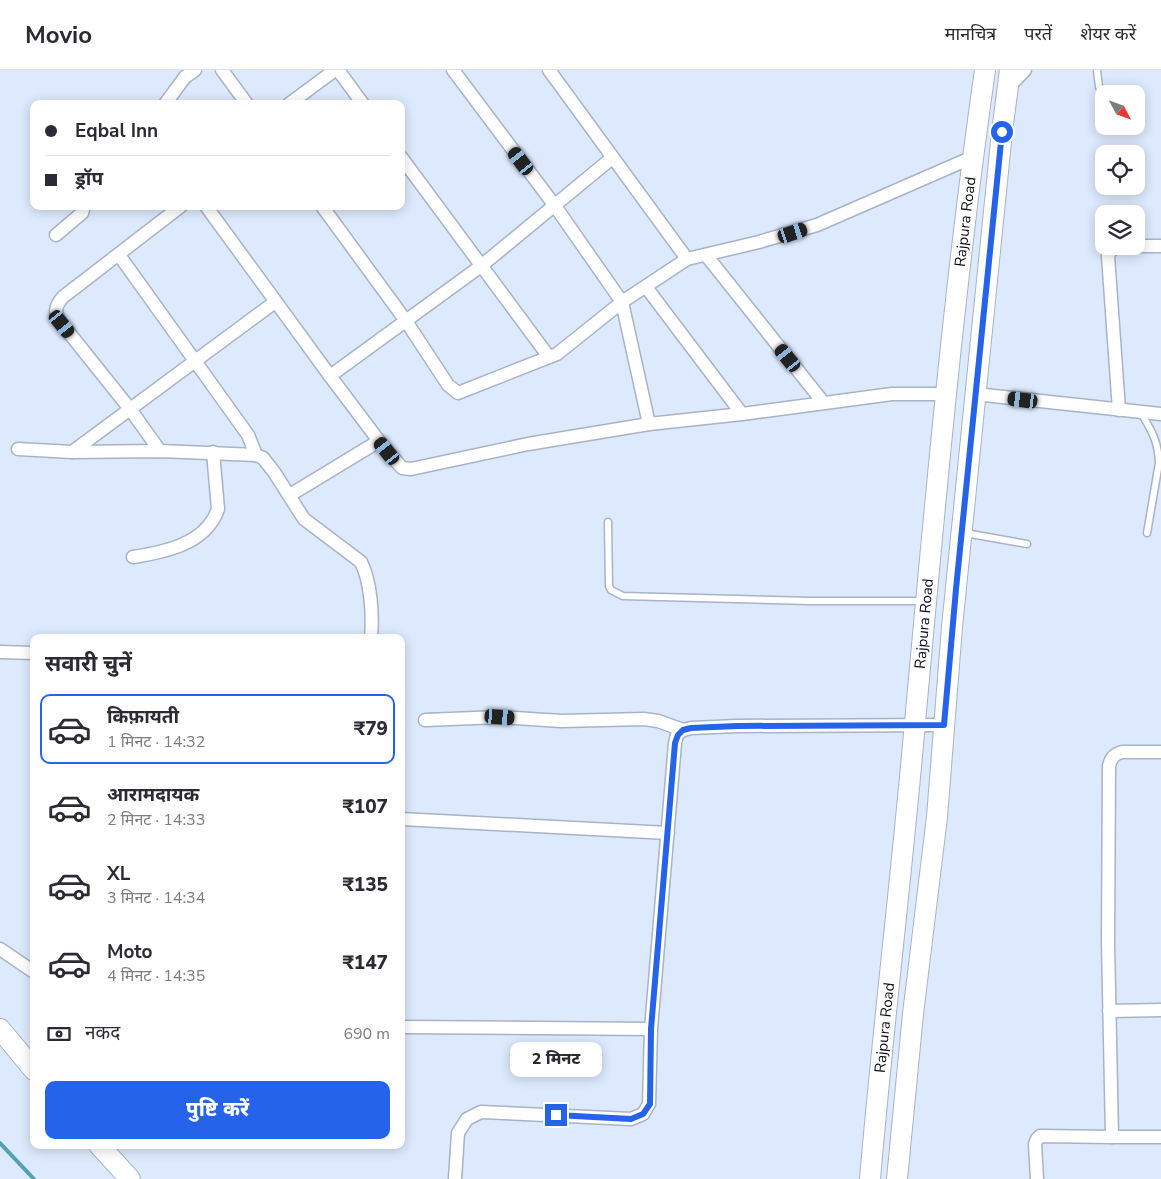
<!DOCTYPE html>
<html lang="hi">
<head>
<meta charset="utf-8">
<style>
	body { margin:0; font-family:"Nunito Sans","Noto Sans Devanagari",sans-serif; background:#f7f7f7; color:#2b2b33; height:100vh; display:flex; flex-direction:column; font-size:19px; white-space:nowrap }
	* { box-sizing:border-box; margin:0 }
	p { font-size:16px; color:#7c7c81 }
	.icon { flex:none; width:28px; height:28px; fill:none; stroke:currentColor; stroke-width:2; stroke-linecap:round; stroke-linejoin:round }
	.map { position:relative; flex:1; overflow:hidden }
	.panel { position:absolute; left:30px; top:564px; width:375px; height:515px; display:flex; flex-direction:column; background:#fff; border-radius:10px; box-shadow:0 2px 12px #0003 }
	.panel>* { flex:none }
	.hud { position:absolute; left:30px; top:30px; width:375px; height:110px; border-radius:10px; box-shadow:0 2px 12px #0003; display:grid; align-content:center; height:110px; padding:0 15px; background:#fff }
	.needle { width:32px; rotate:131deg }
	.buttons { position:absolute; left:1095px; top:15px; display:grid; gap:10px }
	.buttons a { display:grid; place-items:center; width:50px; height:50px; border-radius:10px; background:#fff; box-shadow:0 2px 12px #0003; font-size:25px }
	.end { position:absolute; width:22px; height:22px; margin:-11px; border:6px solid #2563eb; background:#fff; box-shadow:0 0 0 2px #fff }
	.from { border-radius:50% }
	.bubble { position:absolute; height:35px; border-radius:10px; background:#fff; box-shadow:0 2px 12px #0003; font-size:16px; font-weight:800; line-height:35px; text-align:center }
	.car { position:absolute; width:15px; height:30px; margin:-15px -8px; border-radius:6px; box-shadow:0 0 4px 1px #0007; background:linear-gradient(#222 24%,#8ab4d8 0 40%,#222 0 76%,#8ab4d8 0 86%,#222 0) }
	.hud b { display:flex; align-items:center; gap:18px; height:48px; font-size:19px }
	.hud b+b { border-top:1px solid #e1e1e2 }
	.hud i { width:12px; height:12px; background:#2b2b33 }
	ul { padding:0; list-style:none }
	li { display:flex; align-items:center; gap:15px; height:70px; margin:0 10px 8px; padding:0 5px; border:2px solid transparent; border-radius:10px }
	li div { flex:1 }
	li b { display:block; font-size:19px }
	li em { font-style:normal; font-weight:800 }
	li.active { border-color:#2563eb }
	li>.icon { width:45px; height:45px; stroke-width:1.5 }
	h2 { padding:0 15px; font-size:22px; line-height:60px }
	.pay { display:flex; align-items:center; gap:12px; height:55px; padding:0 15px; font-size:19px }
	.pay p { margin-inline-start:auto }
	.primary-button { display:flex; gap:10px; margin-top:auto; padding:10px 15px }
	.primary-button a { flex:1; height:58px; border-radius:10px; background:#2563eb; color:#fff; font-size:20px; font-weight:800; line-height:58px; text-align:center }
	header { display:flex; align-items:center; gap:30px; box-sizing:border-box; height:70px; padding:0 25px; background:#fff; border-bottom:1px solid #e1e1e2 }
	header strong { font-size:24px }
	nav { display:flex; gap:28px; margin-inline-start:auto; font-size:18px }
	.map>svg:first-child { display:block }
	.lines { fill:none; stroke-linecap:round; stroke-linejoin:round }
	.stream { stroke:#57a1ae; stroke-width:4 }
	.lane-casing { stroke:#a8b3c6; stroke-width:9 }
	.street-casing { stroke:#a8b3c6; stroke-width:15 }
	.primary-casing { stroke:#a8b3c6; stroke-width:22 }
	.lane { stroke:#fff; stroke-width:6 }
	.street { stroke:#fff; stroke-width:12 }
	.primary { stroke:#fff; stroke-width:20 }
	.route { stroke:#2563eb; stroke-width:6 }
	.labels { text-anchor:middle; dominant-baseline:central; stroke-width:5; stroke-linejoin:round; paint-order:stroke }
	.street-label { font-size:15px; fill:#090d13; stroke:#f1f6fe }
</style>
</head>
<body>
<header>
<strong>Movio</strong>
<nav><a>मानचित्र</a><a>परतें</a><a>शेयर करें</a></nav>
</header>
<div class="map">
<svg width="1161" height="1109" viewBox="0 0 1161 1109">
	<rect width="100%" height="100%" fill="#dde9fd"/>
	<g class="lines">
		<polyline class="stream" points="0,1073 34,1109"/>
		<defs>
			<g id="lane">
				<polyline points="1097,0 1099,17 1104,25"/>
				<path d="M1141,343C1152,361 1158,371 1159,393L1147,463"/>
				<polyline points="608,452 609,516 611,520 623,526 810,531 925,531"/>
				<polyline points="965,463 1027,474"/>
			</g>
			<g id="street">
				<polyline points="222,0 247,34"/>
				<polyline points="338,0 363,34"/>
				<polyline points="453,0 555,136 622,232 649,354"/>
				<polyline points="549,0 687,189"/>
				<polyline points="1008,18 1025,0"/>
				<polyline points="165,34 185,7 195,0"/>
				<polyline points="289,34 335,0"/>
				<polyline points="401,87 549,287"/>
				<polyline points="206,136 330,306 379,371 402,398 411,399 528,374 649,354 742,344 892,324 946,324"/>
				<polyline points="322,136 406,251 448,315 458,323 557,284 622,232 687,189 759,172 817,155 973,87"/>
				<polyline points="56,165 82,143 84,136"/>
				<polyline points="1119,176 1111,180 1108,186 1119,340"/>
				<polyline points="1136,176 1161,176"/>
				<polyline points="119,185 248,365 256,385"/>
				<polyline points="706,185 823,332"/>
				<polyline points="646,217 742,344"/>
				<polyline points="330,306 481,196 612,88"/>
				<polyline points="975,324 1161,344"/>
				<path d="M18,379L72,382L160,381L256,385L263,388L274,402L304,449L361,492C371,512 373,545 371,568"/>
				<path d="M160,381L130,339L62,254C54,244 54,237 63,227L181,136"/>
				<polyline points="72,382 275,232"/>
				<polyline points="290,425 379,371"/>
				<path d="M133,487C165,482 206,474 218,439L213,382"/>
				<polyline points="0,582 34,583"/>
				<polyline points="425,650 500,647 561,651 644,649 658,651 683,660"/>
				<polyline points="401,749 668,763"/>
				<polyline points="0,879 34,902"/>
				<polyline points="1109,941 1161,940"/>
				<polyline points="401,957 651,959"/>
				<polyline points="1112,1067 1161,1067"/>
				<polyline points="455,1109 458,1063 467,1049 481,1042 631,1049 643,1044 649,1034 651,959 675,673 677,665 683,660 691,658 737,656 944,655"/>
				<path d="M1037,1109L1035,1074L1037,1069L1040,1066L1112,1067L1108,871L1109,696C1111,688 1114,684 1122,682H1161"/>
			</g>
			<g id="primary">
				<polyline points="0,959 34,1000"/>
				<polyline points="99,1075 130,1109"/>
				<path id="s1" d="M870,1109C883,956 902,804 915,652C935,434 954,216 985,0"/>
				<polyline points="897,1109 913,944 937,747 952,557 1002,62 1010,0"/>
			</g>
		</defs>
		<use href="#lane" class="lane-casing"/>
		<use href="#street" class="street-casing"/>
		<use href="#primary" class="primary-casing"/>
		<use href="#lane" class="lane"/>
		<use href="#street" class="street"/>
		<use href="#primary" class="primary"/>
	</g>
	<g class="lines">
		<polyline class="route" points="556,1045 631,1049 643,1044 650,1034 651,959 675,673 678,665 683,660 691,658 737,656 944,655 956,519 1002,62"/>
	</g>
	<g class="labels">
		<g class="street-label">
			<text stroke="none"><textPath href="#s1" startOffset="962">Rajpura Road</textPath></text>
			<text stroke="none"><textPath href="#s1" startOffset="558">Rajpura Road</textPath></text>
			<text stroke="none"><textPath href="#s1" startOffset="152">Rajpura Road</textPath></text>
		</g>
	</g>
</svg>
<div class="buttons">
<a><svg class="needle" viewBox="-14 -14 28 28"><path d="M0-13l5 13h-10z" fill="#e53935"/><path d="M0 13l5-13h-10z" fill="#7c7c81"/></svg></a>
<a><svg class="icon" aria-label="locate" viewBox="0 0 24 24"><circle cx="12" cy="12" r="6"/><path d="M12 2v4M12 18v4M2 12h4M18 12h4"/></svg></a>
<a><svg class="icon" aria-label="layers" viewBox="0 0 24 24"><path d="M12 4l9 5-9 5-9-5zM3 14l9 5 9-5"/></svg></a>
</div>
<i class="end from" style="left:1002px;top:62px"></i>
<i class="end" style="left:556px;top:1045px"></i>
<div class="bubble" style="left:510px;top:972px;width:92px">2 मिनट</div>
<i class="car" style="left:521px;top:91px;rotate:323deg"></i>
<i class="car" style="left:793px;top:163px;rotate:72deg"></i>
<i class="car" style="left:62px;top:254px;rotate:141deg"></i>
<i class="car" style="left:788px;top:288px;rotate:321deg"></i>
<i class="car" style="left:1023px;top:330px;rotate:277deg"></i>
<i class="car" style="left:387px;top:381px;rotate:321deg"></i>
<i class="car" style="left:500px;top:647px;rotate:94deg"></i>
<div class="hud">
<b><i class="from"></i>Eqbal Inn</b>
<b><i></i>ड्रॉप</b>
</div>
<section class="panel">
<h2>सवारी चुनें</h2>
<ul>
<li class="active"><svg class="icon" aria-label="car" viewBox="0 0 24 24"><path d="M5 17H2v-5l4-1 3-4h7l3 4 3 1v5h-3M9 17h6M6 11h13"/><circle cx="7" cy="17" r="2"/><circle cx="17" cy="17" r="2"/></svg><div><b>किफ़ायती</b><p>1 मिनट · 14:32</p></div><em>₹79</em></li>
<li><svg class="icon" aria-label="car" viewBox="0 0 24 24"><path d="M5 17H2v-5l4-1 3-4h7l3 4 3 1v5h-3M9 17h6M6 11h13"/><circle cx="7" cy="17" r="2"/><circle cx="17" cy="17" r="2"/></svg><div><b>आरामदायक</b><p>2 मिनट · 14:33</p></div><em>₹107</em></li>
<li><svg class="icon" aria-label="car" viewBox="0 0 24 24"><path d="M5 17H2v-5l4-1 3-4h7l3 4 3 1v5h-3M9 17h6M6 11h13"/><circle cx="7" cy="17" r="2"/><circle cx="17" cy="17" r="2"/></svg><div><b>XL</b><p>3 मिनट · 14:34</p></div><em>₹135</em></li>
<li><svg class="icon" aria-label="car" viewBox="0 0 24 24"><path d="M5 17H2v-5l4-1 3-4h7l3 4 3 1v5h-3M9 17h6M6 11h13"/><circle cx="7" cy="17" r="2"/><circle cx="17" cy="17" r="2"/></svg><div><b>Moto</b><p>4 मिनट · 14:35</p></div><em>₹147</em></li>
</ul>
<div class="pay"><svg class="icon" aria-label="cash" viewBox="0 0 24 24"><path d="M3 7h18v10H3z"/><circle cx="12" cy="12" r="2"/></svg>नकद<p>690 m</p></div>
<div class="primary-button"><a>पुष्टि करें</a></div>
</section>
</div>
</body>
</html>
